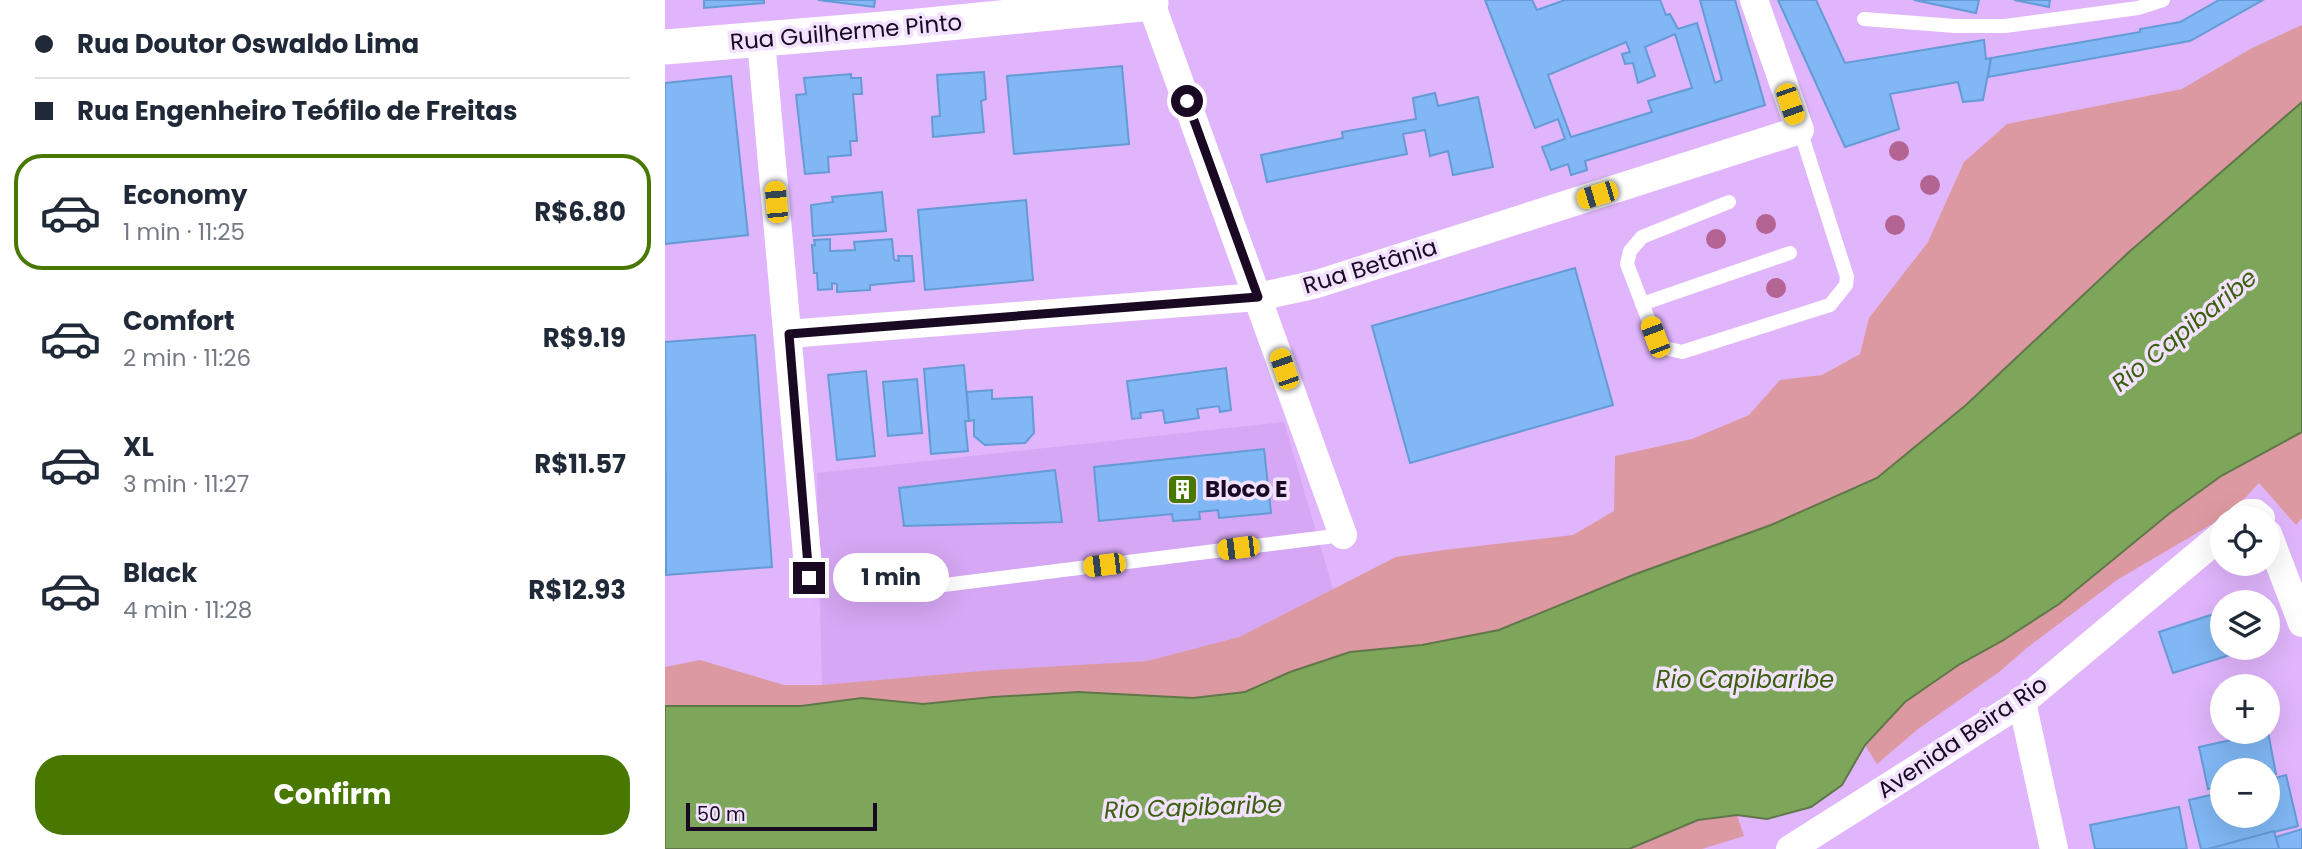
<!DOCTYPE html>
<html lang="en">
<head>
<meta charset="utf-8">
<style>
	body { margin:0; font-family:Poppins,sans-serif; background:#f6f6f7; color:#1f2937; height:100vh; display:flex; flex-direction:column; font-size:26px; white-space:nowrap }
	* { box-sizing:border-box; margin:0 }
	p { font-size:23px; color:#747a83 }
	.icon { flex:none; width:38px; height:38px; fill:none; stroke:currentColor; stroke-width:2; stroke-linecap:round; stroke-linejoin:round }
	.map { position:relative; flex:1; overflow:hidden }
	.panel { display:flex; flex-direction:column; background:#fff; width:665px }
	.panel>* { flex:none }
	.banner { display:grid; align-content:center; height:154px; padding:0 35px; background:#fff }
	.buttons { position:absolute; left:1545px; top:506px; display:grid; gap:14px }
	.buttons a { display:grid; place-items:center; width:70px; height:70px; border-radius:50%; background:#fff; box-shadow:0 7px 28px #0002; font-size:35px }
	.scale { position:absolute; left:21px; bottom:18px; width:191px; box-sizing:border-box; padding-left:7px; border:4px solid #190922; border-top:0; font-size:19px; line-height:24px; white-space:nowrap; color:#190922; -webkit-text-stroke:5px #f3e2ff; paint-order:stroke }
	.end { position:absolute; width:32px; height:32px; margin:-16px; border:9px solid #190922; background:#fff; box-shadow:0 0 0 4px #fff }
	.from { border-radius:50% }
	.bubble { position:absolute; height:49px; border-radius:24px; background:#fff; box-shadow:0 7px 28px #0002; font-size:23px; font-weight:700; line-height:49px; text-align:center }
	.car { position:absolute; width:21px; height:42px; margin:-21px -10px; border-radius:9px; box-shadow:0 0 5px 2px #0007; background:linear-gradient(#f5c518 24%,#345 0 40%,#f5c518 0 76%,#345 0 86%,#f5c518 0) }
	.banner b { display:flex; align-items:center; gap:24px; height:66px; font-size:26px }
	.banner b+b { border-top:2px solid #e0e1e3 }
	.banner i { width:18px; height:18px; background:#1f2937 }
	ul { padding:0; list-style:none }
	li { display:flex; align-items:center; gap:21px; height:116px; margin:0 14px 10px; padding:0 21px; border:4px solid transparent; border-radius:28px }
	li div { flex:1 }
	li b { display:block; font-size:26px }
	li em { font-style:normal; font-weight:700 }
	li.current { border-color:#487800 }
	li>.icon { width:63px; height:63px; stroke-width:1.5 }
	.primary-button { display:flex; gap:14px; margin-top:auto; padding:14px 35px }
	.primary-button a { flex:1; height:80px; border-radius:28px; background:#487800; color:#fff; font-size:28px; font-weight:700; line-height:80px; text-align:center }
	main { display:flex; flex:1; min-height:0 }
	.map>svg:first-child { display:block }
	.built { fill:#d6a7f4 }
	.green { fill:#dd99a1 }
	.water { fill:#7ea65a; stroke:#607749; stroke-width:2 }
	.building { fill:#80b7f4; stroke:#649bd6; stroke-width:2; fill-rule:evenodd }
	.lines { fill:none; stroke-linecap:round; stroke-linejoin:round }
	.service { stroke:#fff; stroke-width:14 }
	.minor { stroke:#fff; stroke-width:28 }
	.tertiary { stroke:#fff; stroke-width:35 }
	.tree { fill:#b36492 }
	.route { stroke:#190922; stroke-width:9 }
	.labels { text-anchor:middle; dominant-baseline:central; stroke-width:7; stroke-linejoin:round; paint-order:stroke }
	.street-label { font-size:23px; fill:#190922; stroke:#f3e2ff }
	.poi-label { font-size:23px; font-weight:bold; fill:#190922; stroke:#f3e2ff; text-anchor:start }
	.water-label { font-size:24px; font-style:italic; fill:#3b600e; stroke:#f3e2ff }
</style>
</head>
<body>
<main>
<section class="panel">
<div class="banner">
<b><i class="from"></i>Rua Doutor Oswaldo Lima</b>
<b><i></i>Rua Engenheiro Teófilo de Freitas</b>
</div>
<ul>
<li class="current"><svg class="icon" aria-label="car" viewBox="0 0 24 24"><path d="M5 17H2v-5l4-1 3-4h7l3 4 3 1v5h-3M9 17h6M6 11h13"/><circle cx="7" cy="17" r="2"/><circle cx="17" cy="17" r="2"/></svg><div><b>Economy</b><p>1 min · 11:25</p></div><em>R$6.80</em></li>
<li><svg class="icon" aria-label="car" viewBox="0 0 24 24"><path d="M5 17H2v-5l4-1 3-4h7l3 4 3 1v5h-3M9 17h6M6 11h13"/><circle cx="7" cy="17" r="2"/><circle cx="17" cy="17" r="2"/></svg><div><b>Comfort</b><p>2 min · 11:26</p></div><em>R$9.19</em></li>
<li><svg class="icon" aria-label="car" viewBox="0 0 24 24"><path d="M5 17H2v-5l4-1 3-4h7l3 4 3 1v5h-3M9 17h6M6 11h13"/><circle cx="7" cy="17" r="2"/><circle cx="17" cy="17" r="2"/></svg><div><b>XL</b><p>3 min · 11:27</p></div><em>R$11.57</em></li>
<li><svg class="icon" aria-label="car" viewBox="0 0 24 24"><path d="M5 17H2v-5l4-1 3-4h7l3 4 3 1v5h-3M9 17h6M6 11h13"/><circle cx="7" cy="17" r="2"/><circle cx="17" cy="17" r="2"/></svg><div><b>Black</b><p>4 min · 11:28</p></div><em>R$12.93</em></li>
</ul>
<div class="primary-button"><a>Confirm</a></div>
</section>
<div class="map">
<svg width="1637" height="849" viewBox="0 0 1637 849">
	<rect width="100%" height="100%" fill="#e0b5fc"/>
	<polygon class="built" points="619,422 668,589 574,637 482,661 157,685 152,473"/>
	<g class="green">
		<polygon points="1637,25 1637,102 1464,252 1301,405 1212,478 1106,525 968,575 834,630 757,645 685,652 625,672 580,692 528,698 413,692 328,697 258,704 197,698 136,706 0,706 0,667 35,660 119,685 157,685 328,670 482,661 574,637 731,557 779,550 908,535 949,511 950,456 1027,439 1084,415 1115,380 1157,375 1195,354 1204,318 1263,242 1299,162 1342,124 1517,89 1587,48"/>
		<polygon points="1637,432 1637,518 1631,525 1594,483 1566,513 1452,580 1363,647 1334,672 1253,729 1212,764 1200,745 1240,702 1295,664 1337,641 1394,604 1505,513 1556,476"/>
		<polygon points="1072,815 1079,836 1037,849 964,849 1033,820"/>
	</g>
	<polygon class="water" points="1637,102 1637,432 1556,476 1505,513 1394,604 1337,641 1295,664 1240,702 1200,745 1177,785 1146,807 1102,819 1072,815 1033,820 964,849 0,849 0,706 136,706 197,698 258,704 328,697 413,692 528,698 580,692 625,672 685,652 757,645 834,630 968,575 1106,525 1212,478 1301,405 1464,252"/>
	<g class="building">
		<polygon points="39,0 99,0 99,3 39,8"/>
		<polygon points="153,0 210,0 209,7"/>
		<path d="M820,0H867L872,10L900,0H995L1001,15L1005,14L1013,29L1032,23L1050,83L1057,80L1035,0H1070L1100,105L920,161L922,170L906,175L903,164L886,170L877,147L900,139L893,119L870,128ZM1010,34L1027,88L983,101L987,112L906,137L883,75L961,42L965,52L957,54L960,64L968,63L973,83L990,76L980,47Z"/>
		<polygon points="1113,0 1151,0 1180,63 1319,40 1321,59 1326,58 1318,100 1298,102 1293,82 1225,94 1234,129 1180,147"/>
		<polygon points="1249,0 1314,0 1311,13"/>
		<polygon points="1349,0 1385,0 1384,7"/>
		<polygon points="1554,0 1598,0 1525,41 1323,77 1326,58 1475,32 1475,29 1515,22"/>
		<polygon points="457,66 464,144 349,154 342,76"/>
		<polygon points="319,72 321,99 316,101 319,132 268,137 267,117 275,116 272,75"/>
		<polygon points="186,74 186,78 196,78 197,94 188,94 192,141 185,141 186,155 163,157 164,172 140,174 131,95 141,94 139,78"/>
		<polygon points="66,76 83,235 0,244 0,83"/>
		<polygon points="770,93 773,106 813,97 828,167 788,175 783,151 765,156 760,130 738,134 742,154 602,182 596,155 678,138 677,132 751,119 748,98"/>
		<polygon points="217,192 221,231 148,236 146,205 168,202 167,197"/>
		<polygon points="361,200 368,280 260,290 253,210"/>
		<polygon points="165,239 165,251 190,250 189,242 227,239 229,260 234,261 233,256 247,256 249,281 205,285 205,290 172,292 172,284 167,283 167,289 153,290 152,273 149,273 147,245 150,245 149,240"/>
		<polygon points="910,268 948,405 745,463 707,326"/>
		<polygon points="90,335 107,567 1,575 0,342"/>
		<polygon points="299,365 304,421 300,421 303,451 266,454 259,369"/>
		<polygon points="561,368 566,410 555,412 554,406 532,409 534,418 500,423 498,410 475,413 476,418 467,419 462,381"/>
		<polygon points="201,371 210,456 172,460 163,375"/>
		<polygon points="252,379 257,433 223,436 218,382"/>
		<polygon points="327,390 327,399 367,397 369,433 360,443 320,445 309,436 309,420 304,421 302,392"/>
		<polygon points="599,449 606,513 554,518 553,510 534,512 535,519 508,521 507,514 434,521 429,467"/>
		<polygon points="390,470 397,522 239,526 234,488"/>
		<polygon points="1558,611 1558,648 1587,648 1508,673 1494,632"/>
		<polygon points="1603,732 1611,774 1603,776 1603,770 1558,770 1558,786 1543,789 1534,747"/>
		<polygon points="1621,775 1633,826 1544,849 1536,849 1524,800 1558,792 1558,816 1603,816 1603,780"/>
		<polygon points="1514,807 1522,849 1430,849 1425,825"/>
		<polygon points="1637,829 1637,849 1614,849 1611,837"/>
		<polygon points="1609,831 1614,849 1543,849"/>
	</g>
	<g class="lines">
		<g class="service">
			<polyline points="1199,19 1290,26 1340,26 1473,8 1498,0"/>
			<polyline points="1064,202 977,237 965,251 962,264 990,337 1000,348 1017,352 1165,305 1181,285 1182,277 1135,130"/>
			<polyline points="977,304 1125,253"/>
			<polyline points="223,592 678,535"/>
		</g>
		<g class="minor">
			<polyline points="486,3 678,535"/>
			<polyline points="96,40 144,578"/>
			<polyline points="123,334 593,297 652,284 1135,130 1089,0"/>
			<polyline points="1576,518 1583,513 1590,513 1596,518"/>
			<polyline points="1603,534 1637,623"/>
			<polyline points="1357,702 1389,849"/>
			<polyline points="1125,849 1357,702 1558,534"/>
		</g>
		<polyline class="tertiary" points="0,47 243,27 486,3 485,0"/>
	</g>
	<g class="tree">
		<circle cx="1234" cy="151" r="10"/>
		<circle cx="1265" cy="185" r="10"/>
		<circle cx="1101" cy="224" r="10"/>
		<circle cx="1230" cy="225" r="10"/>
		<circle cx="1051" cy="239" r="10"/>
		<circle cx="1111" cy="288" r="10"/>
	</g>
	<g class="lines">
		<polyline class="route" points="144,578 124,334 593,297 522,101"/>
	</g>
	<defs>
		<symbol id="building-square" viewBox="-11 -11 22 22"><rect x="-9" y="-9" width="18" height="18" rx="4" fill="#487800" stroke="#f3e2ff"/><path d="M-4-6H4V6H1V3H-1V6H-4ZM-2.5-4.3h1.7v1.8h-1.7ZM.8-4.3h1.7v1.8H.8ZM-2.5-1h1.7V.8h-1.7ZM.8-1h1.7V.8H.8Z" fill="#fff"/></symbol>
	</defs>
	<g fill-rule="evenodd">
		<use href="#building-square" x="500" y="472" width="35" height="35"/>
	</g>
	<g class="labels">
		<g class="street-label">
			<text transform="translate(181 32) rotate(-5)">Rua Guilherme Pinto</text>
			<text transform="translate(705 266) rotate(-17)">Rua Betânia</text>
			<text transform="translate(1297 737) rotate(-34)">Avenida Beira Rio</text>
		</g>
		<g class="poi-label">
			<text x="540" y="489">Bloco E</text>
		</g>
		<g class="water-label">
			<text transform="translate(1519 330) rotate(-39)">Rio Capibaribe</text>
			<text x="1080" y="679">Rio Capibaribe</text>
			<text transform="translate(528 807) rotate(-2)">Rio Capibaribe</text>
		</g>
	</g>
</svg>
<div class="buttons">
<a><svg class="icon" aria-label="locate" viewBox="0 0 24 24"><circle cx="12" cy="12" r="6"/><path d="M12 2v4M12 18v4M2 12h4M18 12h4"/></svg></a>
<a><svg class="icon" aria-label="layers" viewBox="0 0 24 24"><path d="M12 4l9 5-9 5-9-5zM3 14l9 5 9-5"/></svg></a>
<a>+</a>
<a>−</a>
</div>
<div class="scale">50 m</div>
<i class="end from" style="left:522px;top:101px"></i>
<i class="end" style="left:144px;top:578px"></i>
<div class="bubble" style="left:168px;top:553px;width:116px">1 min</div>
<i class="car" style="left:1125px;top:104px;rotate:161deg"></i>
<i class="car" style="left:932px;top:195px;rotate:253deg"></i>
<i class="car" style="left:111px;top:202px;rotate:355deg"></i>
<i class="car" style="left:990px;top:337px;rotate:339deg"></i>
<i class="car" style="left:619px;top:369px;rotate:341deg"></i>
<i class="car" style="left:573px;top:548px;rotate:263deg"></i>
<i class="car" style="left:439px;top:565px;rotate:263deg"></i>
</div>
</main>
</body>
</html>
